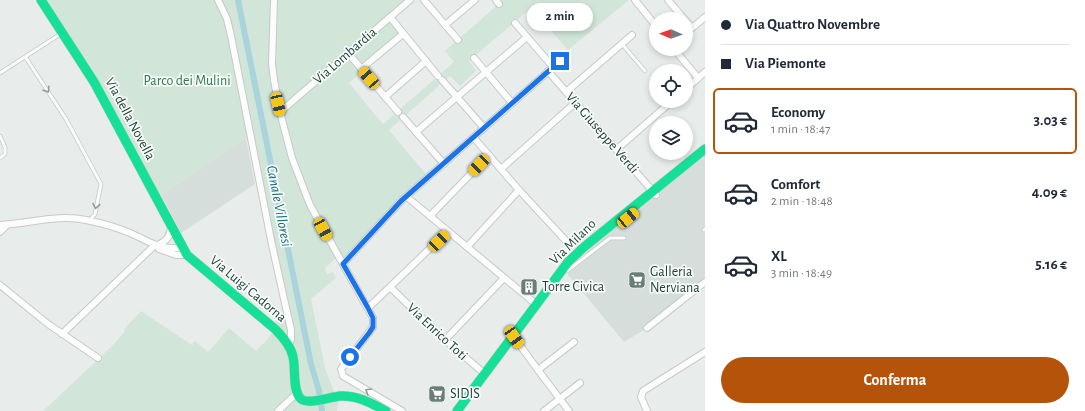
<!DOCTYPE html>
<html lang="it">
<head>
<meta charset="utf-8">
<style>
	body { margin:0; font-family:"Alegreya Sans",sans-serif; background:#f2f2f3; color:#1f2937; height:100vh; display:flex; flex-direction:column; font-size:15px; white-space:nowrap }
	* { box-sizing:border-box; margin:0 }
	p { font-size:13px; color:#747a83 }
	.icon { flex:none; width:22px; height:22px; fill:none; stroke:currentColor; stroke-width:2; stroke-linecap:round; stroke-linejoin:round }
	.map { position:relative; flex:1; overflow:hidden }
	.drawer { display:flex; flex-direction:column; background:#fff; width:380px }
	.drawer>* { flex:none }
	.guide { display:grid; align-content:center; height:88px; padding:0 16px; background:#fff }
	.needle { width:26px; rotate:272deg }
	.tools { position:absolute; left:649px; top:12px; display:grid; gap:8px }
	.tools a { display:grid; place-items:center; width:44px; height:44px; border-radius:50%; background:#fff; box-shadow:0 2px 6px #0003; font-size:20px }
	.end { position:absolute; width:18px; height:18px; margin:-9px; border:5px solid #1a73e8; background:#fff; box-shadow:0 0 0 2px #fff }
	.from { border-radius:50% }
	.bubble { position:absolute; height:28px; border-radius:14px; background:#fff; box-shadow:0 2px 6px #0003; font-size:13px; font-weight:700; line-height:28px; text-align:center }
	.car { position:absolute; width:12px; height:24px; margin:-12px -6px; border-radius:5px; box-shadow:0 0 3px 1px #0007; background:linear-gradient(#f5c518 24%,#345 0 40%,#f5c518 0 76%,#345 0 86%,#f5c518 0) }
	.guide b { display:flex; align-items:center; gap:14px; height:38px; font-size:15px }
	.guide b+b { border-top:1px solid #e0e1e3 }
	.guide i { width:10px; height:10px; background:#1f2937 }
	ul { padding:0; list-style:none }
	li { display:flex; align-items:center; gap:12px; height:66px; margin:0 8px 6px; padding:0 8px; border:2px solid transparent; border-radius:6px }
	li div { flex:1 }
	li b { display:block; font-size:15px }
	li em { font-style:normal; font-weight:700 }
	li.active { border-color:#b45309 }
	li>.icon { width:36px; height:36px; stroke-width:1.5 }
	.primary-button { display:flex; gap:8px; margin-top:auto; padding:8px 16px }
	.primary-button a { flex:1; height:46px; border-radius:24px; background:#b45309; color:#fff; font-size:16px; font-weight:700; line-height:46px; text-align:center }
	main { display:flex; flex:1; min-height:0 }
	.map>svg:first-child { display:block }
	.built { fill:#d6dedb }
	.green { fill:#d1e6d8 }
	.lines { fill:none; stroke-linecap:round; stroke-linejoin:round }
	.canal { stroke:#a9d4db; stroke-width:6 }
	.lane-casing { stroke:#c5cac8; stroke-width:4.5 }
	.street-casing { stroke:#c5cac8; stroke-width:8 }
	.fast-casing { stroke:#c3cbc8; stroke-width:10 }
	.lane { stroke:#fcfcfc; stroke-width:3 }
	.street { stroke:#fcfcfc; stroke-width:6 }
	.fast { stroke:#16e098; stroke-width:9 }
	.oneway { stroke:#909f9b }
	.route { stroke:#1a73e8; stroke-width:5 }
	.labels { text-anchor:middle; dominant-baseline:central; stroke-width:3.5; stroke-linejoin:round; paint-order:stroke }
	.street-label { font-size:14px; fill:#24423a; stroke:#f7fbf9 }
	.park-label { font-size:14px; fill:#2d7a4b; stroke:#f7fbf9 }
	.poi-label { font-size:14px; fill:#24423a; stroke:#f7fbf9; text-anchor:start }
	.water-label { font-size:15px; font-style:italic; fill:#1c6f80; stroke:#f7fbf9 }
</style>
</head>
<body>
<main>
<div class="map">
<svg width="705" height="411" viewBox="0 0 705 411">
	<rect width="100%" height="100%" fill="#e8edeb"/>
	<g class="built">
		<polygon points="246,138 255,184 181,233 161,195"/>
		<polygon points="705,155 705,282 647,328 624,342 566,272 587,251"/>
	</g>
	<path class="green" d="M45,0H406L386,17L399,33L358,68L361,73L349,83L383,124L454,62L445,51L503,0H629L568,50L531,8L469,61L476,71L460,86L450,76L389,130L426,174L347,255L336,258L325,268L327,274L333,272L336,278L311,299L325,368L338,402L337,411H43L112,346L125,331L124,329L141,311L192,345L195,341L208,352L229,328L256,351C261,345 270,338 273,331C277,321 274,316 288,313L252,134L158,197Z"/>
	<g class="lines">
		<polyline class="canal" points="238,0 311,364 319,391 322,411"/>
		<defs>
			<g id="lane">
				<polyline points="622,44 645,71"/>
				<polyline points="26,58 66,119 101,184 95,214 89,221"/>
				<polyline points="0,73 62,33"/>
				<polyline points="0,136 5,147 5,154 0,158"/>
				<polyline points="704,230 705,229"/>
				<polyline points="567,271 610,238 624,238"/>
			</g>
			<g id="street">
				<polyline points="218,0 227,19 231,36 272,245 291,330 291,339 289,346"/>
				<polyline points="274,0 272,64 274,80 280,112 292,158 310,205 373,318 373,327 341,369 343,376 402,411"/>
				<polyline points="424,0 458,40"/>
				<polyline points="496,0 499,4"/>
				<polyline points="635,0 656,26"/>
				<polyline points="668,0 684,19"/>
				<polyline points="390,17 438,76"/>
				<polyline points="686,21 692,28 705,17"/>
				<polyline points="515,23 553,67"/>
				<polyline points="445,25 475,0"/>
				<polyline points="674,49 698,78"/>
				<polyline points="348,53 398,112"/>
				<polyline points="474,58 512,103"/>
				<polyline points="361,69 403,34"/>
				<polyline points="548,71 656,195"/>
				<polyline points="442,80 484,128"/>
				<polyline points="686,89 705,72"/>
				<polyline points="566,92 632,35"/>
				<polyline points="385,97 426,61"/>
				<polyline points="280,112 410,0"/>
				<polyline points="403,117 444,164"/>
				<polyline points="416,132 527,37"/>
				<polyline points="474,138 519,190 566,241"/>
				<polyline points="617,149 672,101"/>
				<polyline points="501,169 575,103"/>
				<polyline points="407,197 537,305"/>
				<polyline points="430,216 489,155"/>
				<path d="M0,225C29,224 57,214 86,220C101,223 116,227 130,233C151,242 158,250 183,248"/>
				<polyline points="0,232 7,225"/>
				<path d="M157,245C166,242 171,236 171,226"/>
				<polyline points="467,247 519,190"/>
				<polyline points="159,249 176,255 187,255"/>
				<polyline points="343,264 401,201 567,55"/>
				<polyline points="0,285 48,324 98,358"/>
				<polyline points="391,288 445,340 485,374"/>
				<polyline points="368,308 448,231"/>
				<polyline points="647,328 705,282"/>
				<polyline points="62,334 155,245"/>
				<polyline points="514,337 538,370 569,411"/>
				<polyline points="445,340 504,278"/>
				<polyline points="538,370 574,342"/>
				<polyline points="278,411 297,393"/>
				<polyline points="544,411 580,383"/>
				<polyline points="647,411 641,397 643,391 705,352"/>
			</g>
			<g id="fast">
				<path d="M41,0L94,82L187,255L275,329C283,337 291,346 293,357C296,368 292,391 301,399C308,405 330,397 340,396C357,395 371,403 386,411"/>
				<polyline points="457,411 568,262 584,247 705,149"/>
			</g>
		</defs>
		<use href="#lane" class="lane-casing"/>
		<use href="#street" class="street-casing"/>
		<use href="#fast" class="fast-casing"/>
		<use href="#lane" class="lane"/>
		<use href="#street" class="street"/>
		<use href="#fast" class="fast"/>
	</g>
	<defs><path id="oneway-chevron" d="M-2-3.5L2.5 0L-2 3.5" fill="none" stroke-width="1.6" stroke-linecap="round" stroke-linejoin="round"/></defs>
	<g class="oneway">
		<use href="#oneway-chevron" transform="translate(47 90) rotate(57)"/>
		<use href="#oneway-chevron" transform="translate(96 206) rotate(101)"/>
		<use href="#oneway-chevron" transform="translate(368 391) rotate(-149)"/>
	</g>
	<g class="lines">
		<polyline class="route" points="350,357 369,333 373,327 373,318 368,308 343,264 401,201 560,61"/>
	</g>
	<defs>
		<symbol id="supermarket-square" viewBox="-11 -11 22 22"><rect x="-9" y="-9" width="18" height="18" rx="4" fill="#697e78" stroke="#f7fbf9"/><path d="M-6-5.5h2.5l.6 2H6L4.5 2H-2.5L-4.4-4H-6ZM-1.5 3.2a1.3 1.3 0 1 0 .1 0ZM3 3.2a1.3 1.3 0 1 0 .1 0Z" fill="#fff"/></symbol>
		<symbol id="building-square" viewBox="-11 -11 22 22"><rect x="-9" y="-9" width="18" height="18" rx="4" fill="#697e78" stroke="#f7fbf9"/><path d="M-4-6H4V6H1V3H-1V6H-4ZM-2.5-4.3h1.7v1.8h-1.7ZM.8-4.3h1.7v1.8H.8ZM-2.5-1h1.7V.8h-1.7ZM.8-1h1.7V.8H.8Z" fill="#fff"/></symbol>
	</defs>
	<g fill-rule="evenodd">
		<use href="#supermarket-square" x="627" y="270" width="20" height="20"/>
		<use href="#building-square" x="519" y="277" width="20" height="20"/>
		<use href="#supermarket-square" x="427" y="384" width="20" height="20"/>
	</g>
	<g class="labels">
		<g class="street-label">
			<text transform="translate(345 56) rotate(-41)">Via Lombardia</text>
			<text transform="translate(130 119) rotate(62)">Via della Novella</text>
			<text transform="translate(602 133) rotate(49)">Via Giuseppe Verdi</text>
			<text transform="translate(573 242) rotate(-44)">Via Milano</text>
			<text transform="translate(248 289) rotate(40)">Via Luigi Cadorna</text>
			<text transform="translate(437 332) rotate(43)">Via Enrico Toti</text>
		</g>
		<g class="park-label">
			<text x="187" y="81">Parco dei Mulini</text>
		</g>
		<g class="poi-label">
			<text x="650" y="272">Galleria<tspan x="650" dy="16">Nerviana</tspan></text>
			<text x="542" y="287">Torre Civica</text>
			<text x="450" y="394">SIDIS</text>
		</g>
		<g class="water-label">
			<text transform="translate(279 206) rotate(79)">Canale Villoresi</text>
		</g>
	</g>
</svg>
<div class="tools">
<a><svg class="needle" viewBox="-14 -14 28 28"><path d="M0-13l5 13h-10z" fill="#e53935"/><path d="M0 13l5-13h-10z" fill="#747a83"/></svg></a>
<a><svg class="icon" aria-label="locate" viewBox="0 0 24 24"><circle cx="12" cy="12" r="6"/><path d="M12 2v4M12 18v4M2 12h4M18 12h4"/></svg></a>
<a><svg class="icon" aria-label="layers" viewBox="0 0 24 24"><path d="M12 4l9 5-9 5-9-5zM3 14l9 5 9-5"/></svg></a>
</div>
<i class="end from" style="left:350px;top:357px"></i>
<i class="end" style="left:560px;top:61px"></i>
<div class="bubble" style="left:527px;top:3px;width:66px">2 min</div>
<i class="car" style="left:369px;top:78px;rotate:319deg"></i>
<i class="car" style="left:278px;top:104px;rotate:167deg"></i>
<i class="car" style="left:479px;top:165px;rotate:224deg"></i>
<i class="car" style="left:628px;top:218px;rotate:51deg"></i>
<i class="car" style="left:323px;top:229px;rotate:151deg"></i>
<i class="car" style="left:439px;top:241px;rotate:46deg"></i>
<i class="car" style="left:514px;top:337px;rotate:145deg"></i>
</div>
<section class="drawer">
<div class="guide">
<b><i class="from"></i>Via Quattro Novembre</b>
<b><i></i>Via Piemonte</b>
</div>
<ul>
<li class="active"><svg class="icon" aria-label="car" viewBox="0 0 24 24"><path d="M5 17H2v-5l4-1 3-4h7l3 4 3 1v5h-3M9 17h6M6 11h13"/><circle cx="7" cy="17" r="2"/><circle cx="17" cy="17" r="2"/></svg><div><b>Economy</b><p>1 min · 18:47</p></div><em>3.03 €</em></li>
<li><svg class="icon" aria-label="car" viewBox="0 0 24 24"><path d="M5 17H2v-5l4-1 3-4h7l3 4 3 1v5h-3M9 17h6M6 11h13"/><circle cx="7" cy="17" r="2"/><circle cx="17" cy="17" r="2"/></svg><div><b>Comfort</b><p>2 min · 18:48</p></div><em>4.09 €</em></li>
<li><svg class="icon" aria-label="car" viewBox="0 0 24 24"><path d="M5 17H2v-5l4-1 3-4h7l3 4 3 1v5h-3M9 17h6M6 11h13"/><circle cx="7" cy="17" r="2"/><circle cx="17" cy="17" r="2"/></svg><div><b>XL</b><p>3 min · 18:49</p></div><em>5.16 €</em></li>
</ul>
<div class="primary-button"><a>Conferma</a></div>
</section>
</main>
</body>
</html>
